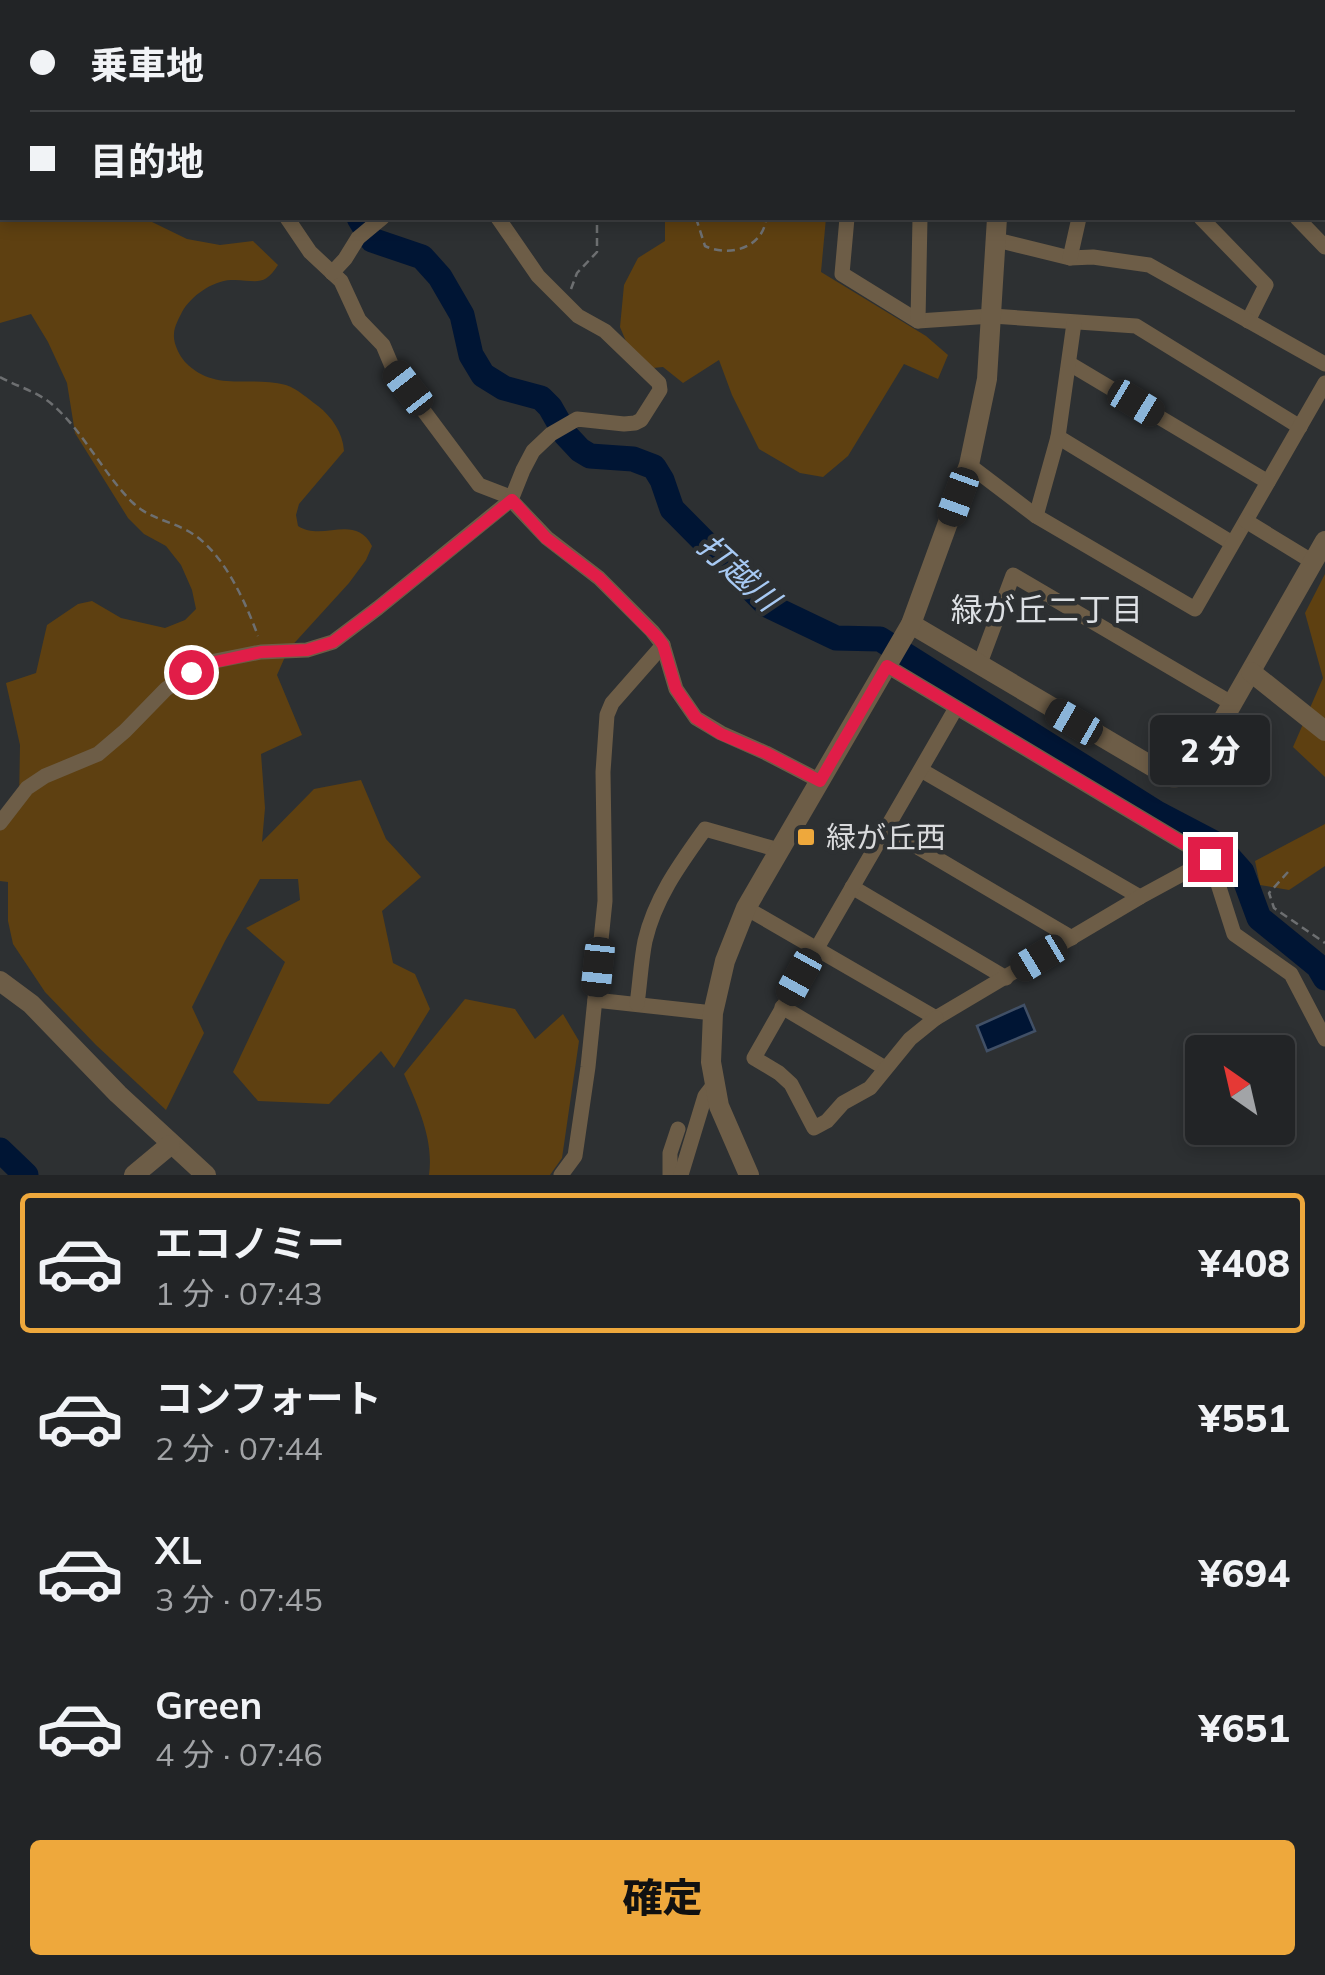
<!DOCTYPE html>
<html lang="ja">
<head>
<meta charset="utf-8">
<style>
	body { margin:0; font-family:Mulish,"Noto Sans JP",sans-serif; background:#2a2c2e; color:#f1f3f6; height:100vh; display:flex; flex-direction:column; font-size:38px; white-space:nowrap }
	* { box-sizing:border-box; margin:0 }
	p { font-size:32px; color:#a2a4a7 }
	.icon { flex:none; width:55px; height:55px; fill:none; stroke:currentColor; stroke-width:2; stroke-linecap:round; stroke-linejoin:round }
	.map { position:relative; height:1175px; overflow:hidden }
	.side { display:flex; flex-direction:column; background:#222426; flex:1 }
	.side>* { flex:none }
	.banner { position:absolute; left:0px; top:0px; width:1325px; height:220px; box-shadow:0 5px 15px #0003,0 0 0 2px #3f4143; display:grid; align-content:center; height:220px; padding:0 30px; background:#222426 }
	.needle { width:65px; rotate:326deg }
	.buttons { position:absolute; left:1185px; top:1035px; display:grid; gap:20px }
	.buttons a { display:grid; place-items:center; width:110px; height:110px; border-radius:10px; background:#222426; box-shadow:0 5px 15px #0003,0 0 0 2px #3f4143; font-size:50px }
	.end { position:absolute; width:45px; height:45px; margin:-22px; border:12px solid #e11d48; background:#fff; box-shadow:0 0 0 5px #fff }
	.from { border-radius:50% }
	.bubble { position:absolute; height:70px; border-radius:10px; background:#222426; box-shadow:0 5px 15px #0003,0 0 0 2px #3f4143; font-size:32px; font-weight:800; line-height:70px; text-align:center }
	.car { position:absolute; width:30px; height:60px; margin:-30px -15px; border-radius:12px; box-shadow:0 0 8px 2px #0007; background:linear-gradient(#222 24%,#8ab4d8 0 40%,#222 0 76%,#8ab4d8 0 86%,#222 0) }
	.banner b { display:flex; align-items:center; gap:35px; height:95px; font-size:38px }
	.banner b+b { border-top:2px solid #3f4143 }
	.banner i { width:25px; height:25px; background:#f1f3f6 }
	ul { padding:18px 0 0; list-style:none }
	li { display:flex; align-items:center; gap:30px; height:140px; margin:0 20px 15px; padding:0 10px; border:5px solid transparent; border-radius:10px }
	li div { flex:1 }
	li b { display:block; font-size:38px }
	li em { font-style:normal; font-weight:800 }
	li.selected { border-color:#eea83c }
	li>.icon { width:90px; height:90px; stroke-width:1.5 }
	.cta { display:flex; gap:20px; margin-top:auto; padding:20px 30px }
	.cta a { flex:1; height:115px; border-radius:10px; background:#eea83c; color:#111; font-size:40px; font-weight:800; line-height:115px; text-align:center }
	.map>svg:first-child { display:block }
	.green { fill:#5e4011 }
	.water { fill:#001534; stroke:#415066; stroke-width:2.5 }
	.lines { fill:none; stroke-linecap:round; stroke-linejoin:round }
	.river { stroke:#001534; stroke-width:25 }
	.path { stroke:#6d6f71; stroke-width:2.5; stroke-dasharray:8 5; stroke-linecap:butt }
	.minor { stroke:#6d5d47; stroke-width:15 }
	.tertiary { stroke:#6d5d47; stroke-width:20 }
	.route { stroke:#e11d48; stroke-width:12 }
	.poi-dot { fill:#eea83c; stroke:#2d3032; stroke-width:4 }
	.labels { text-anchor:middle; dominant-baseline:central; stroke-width:9; stroke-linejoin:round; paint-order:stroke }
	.poi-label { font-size:30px; fill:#d9dadc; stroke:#2d3032; text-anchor:start }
	.water-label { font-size:32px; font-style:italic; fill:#a7c9f3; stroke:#2d3032 }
	.neighbourhood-label { font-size:32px; fill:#dde0e4; stroke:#2d3032 }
</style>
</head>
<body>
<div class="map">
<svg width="1325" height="1175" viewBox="0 0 1325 1175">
	<rect width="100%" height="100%" fill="#2d3032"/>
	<g class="green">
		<path d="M2,20V218H148L150,221L187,239L220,245L253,241L278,265C263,289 254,279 231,280C212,281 191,296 182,312C179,318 174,327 174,334C173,343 179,355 185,362C215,393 249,375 286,385C298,389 308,399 318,406C332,417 343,433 344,451L299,504L296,515L298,526C323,542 355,513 372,546L366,560L349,583L288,650L277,675L302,735L261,754L265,808L262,842L314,789L361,780L386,839L421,877L382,911L393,963L415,974L430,1009L394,1068L381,1051L329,1104L258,1101L233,1072L285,962L246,928L300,900L298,879H260L225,941L192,1007L204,1033L166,1110L96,1045L45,992L13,944L8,921V882L0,881V818L19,804L20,745L6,683L36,673L47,625L78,604L92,601L121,618L165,628L185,620L196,609L192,590L181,565L166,546L144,534L128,518L75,433L67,383L48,342L31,314L0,323V22Z"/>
		<polygon points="667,218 826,218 821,272 926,336 948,355 938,379 904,364 848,456 823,477 800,473 759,449 732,395 719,360 683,383 663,367 653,368 630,351 620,327 624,285 638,258 665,241 665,219"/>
		<polygon points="1325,574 1325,777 1293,747 1323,678 1305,613"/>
		<polygon points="1325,824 1325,866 1289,890 1260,885 1255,861"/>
		<path d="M465,999L515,1009L535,1039L563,1014L579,1041L562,1158L550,1175H429C434,1140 418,1106 404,1074Z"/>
	</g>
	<polygon class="water" points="1024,1005 1035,1031 987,1051 977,1026"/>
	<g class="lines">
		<g class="river">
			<polyline points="278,0 280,2"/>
			<polyline points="359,218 372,240 422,257 440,277 462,315 471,355 483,375 504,388 541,398 550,407 566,435 580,450 590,456 633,459 654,467 662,480 672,509 767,605 836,638 880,639 1157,813 1218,845 1242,872 1259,918 1318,966 1325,978"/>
			<polyline points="0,1150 26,1175"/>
		</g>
		<g class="path">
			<polyline points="737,0 737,2"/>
			<polyline points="431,2 433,0"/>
			<path d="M696,218L705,246C730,258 764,247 766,218"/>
			<polyline points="571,289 577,273 597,252 597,218"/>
			<path d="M0,377C18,387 39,392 54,406C85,434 103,473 132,502C150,519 165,519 186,530C222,548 245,601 258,636"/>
			<polyline points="1288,872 1269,893 1274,908 1325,943"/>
		</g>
		<g class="minor">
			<polyline points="189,0 191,2"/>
			<polyline points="973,0 975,2"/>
			<polyline points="1189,0 1191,2"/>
			<polyline points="1291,0 1294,2"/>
			<polyline points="937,2 938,0"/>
			<polyline points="1044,2 1046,0"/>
			<polyline points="1267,2 1270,0"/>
			<polyline points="1322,33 1325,36"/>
			<polyline points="1322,136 1325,138"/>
			<polyline points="287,218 310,252 341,281 359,320 383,345 394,371 479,485 505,495 511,500 547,538 599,578 652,631 663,645 676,689 696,718 721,733 766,753 820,781"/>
			<polyline points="847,218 842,274 918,321 992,316 1136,326 1300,427"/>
			<polyline points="1201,218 1266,285 1248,321"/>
			<polyline points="1297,218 1325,247"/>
			<polyline points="997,240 1070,258 1093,257 1149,265 1325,364"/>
			<polyline points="1070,258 1079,218"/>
			<polyline points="332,273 345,259 358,238 382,218"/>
			<polyline points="918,321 920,218"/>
			<polyline points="1070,364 1268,482"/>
			<polyline points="1058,437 1232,543"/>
			<polyline points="969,465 1036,516 1195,609 1325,383"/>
			<polyline points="1036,516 1058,437 1074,323"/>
			<polyline points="1246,521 1313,562"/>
			<polyline points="887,666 1210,859 1234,934 1291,974 1325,1039"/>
			<polyline points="979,666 1013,575 1233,704"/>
			<polyline points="921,770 1140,897"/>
			<polyline points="0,823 27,788 45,776 98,754 125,731 166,689 191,672 215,661 261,652 307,650 333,642 378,608 511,500 523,470 533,451 551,434 577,419 624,424 635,423 641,420 660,390 659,383 605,331 578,316 538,276 498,218"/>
			<polyline points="887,829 1072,938"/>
			<polyline points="852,887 1006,978"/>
			<polyline points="746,908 936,1018 1140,897 1210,859"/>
			<polyline points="595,1000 713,1013"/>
			<path d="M637,1004C640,983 641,961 645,941C655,898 680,864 705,829L779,850"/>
			<polyline points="782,1007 885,1068"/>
			<path d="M936,1018L910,1039L870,1088L843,1103L827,1121L814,1128L791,1084L779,1073L754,1058C820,941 889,825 956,708"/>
			<polyline points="561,1175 575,1156 588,1067 605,901 603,772 607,715 612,703 663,645"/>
			<polyline points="670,1175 670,1153 678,1129"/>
			<polyline points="681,1175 705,1096 715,1083"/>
		</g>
		<g class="tertiary">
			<polyline points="1151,2 1153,0"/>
			<path d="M911,624L1170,777C1182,778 1188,777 1196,767L1325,541"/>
			<polyline points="1251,672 1325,731"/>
			<polyline points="0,981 31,1004 118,1094 206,1175"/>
			<polyline points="134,1175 170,1145"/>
			<polyline points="749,1175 719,1106 711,1062 713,1013 725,961 746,908 911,624 969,465 987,379 997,218"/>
		</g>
	</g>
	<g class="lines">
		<polyline class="route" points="191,672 215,662 261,652 307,650 333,642 378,608 512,500 546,538 599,578 658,638 663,645 676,689 696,718 721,734 766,753 820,781 887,666 1210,859"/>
	</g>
	<rect class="poi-dot" x="796" y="827" width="20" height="20" rx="5"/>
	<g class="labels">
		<g class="poi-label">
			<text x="826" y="837">緑が丘西</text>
		</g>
		<g class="water-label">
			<text transform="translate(739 572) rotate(42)">打越川</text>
		</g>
		<g class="neighbourhood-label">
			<text x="1047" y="609">緑が丘二丁目</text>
		</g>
	</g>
</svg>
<div class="buttons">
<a><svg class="needle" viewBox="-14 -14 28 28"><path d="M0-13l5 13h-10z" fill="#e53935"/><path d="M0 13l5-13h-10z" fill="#a2a4a7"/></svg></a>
</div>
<i class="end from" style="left:191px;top:672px"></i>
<i class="end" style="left:1210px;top:859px"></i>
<div class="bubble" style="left:1150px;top:715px;width:120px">2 分</div>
<i class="car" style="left:408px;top:388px;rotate:322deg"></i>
<i class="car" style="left:1136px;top:403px;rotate:121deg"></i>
<i class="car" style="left:958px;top:497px;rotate:200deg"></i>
<i class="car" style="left:1074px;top:722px;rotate:300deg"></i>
<i class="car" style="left:1039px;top:958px;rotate:239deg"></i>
<i class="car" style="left:598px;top:967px;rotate:186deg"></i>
<i class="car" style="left:799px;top:977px;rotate:209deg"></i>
<div class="banner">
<b><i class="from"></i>乗車地</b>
<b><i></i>目的地</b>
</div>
</div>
<section class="side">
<ul>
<li class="selected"><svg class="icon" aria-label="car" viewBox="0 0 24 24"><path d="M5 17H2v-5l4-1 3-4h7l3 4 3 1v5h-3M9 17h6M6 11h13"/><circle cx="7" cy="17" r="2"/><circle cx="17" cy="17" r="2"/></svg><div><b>エコノミー</b><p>1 分 · 07:43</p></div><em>¥408</em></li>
<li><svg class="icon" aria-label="car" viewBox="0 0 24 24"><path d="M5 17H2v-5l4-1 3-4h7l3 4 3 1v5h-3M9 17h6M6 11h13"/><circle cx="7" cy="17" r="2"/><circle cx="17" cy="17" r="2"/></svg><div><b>コンフォート</b><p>2 分 · 07:44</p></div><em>¥551</em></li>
<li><svg class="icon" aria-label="car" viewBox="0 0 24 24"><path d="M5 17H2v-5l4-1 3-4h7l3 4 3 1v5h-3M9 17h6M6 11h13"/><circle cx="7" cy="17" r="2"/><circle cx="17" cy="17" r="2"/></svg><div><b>XL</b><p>3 分 · 07:45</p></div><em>¥694</em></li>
<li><svg class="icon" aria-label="car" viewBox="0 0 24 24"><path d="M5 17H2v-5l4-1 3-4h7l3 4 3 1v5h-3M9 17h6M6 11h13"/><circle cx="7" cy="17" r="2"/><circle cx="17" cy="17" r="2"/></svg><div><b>Green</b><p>4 分 · 07:46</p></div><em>¥651</em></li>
</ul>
<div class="cta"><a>確定</a></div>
</section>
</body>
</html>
